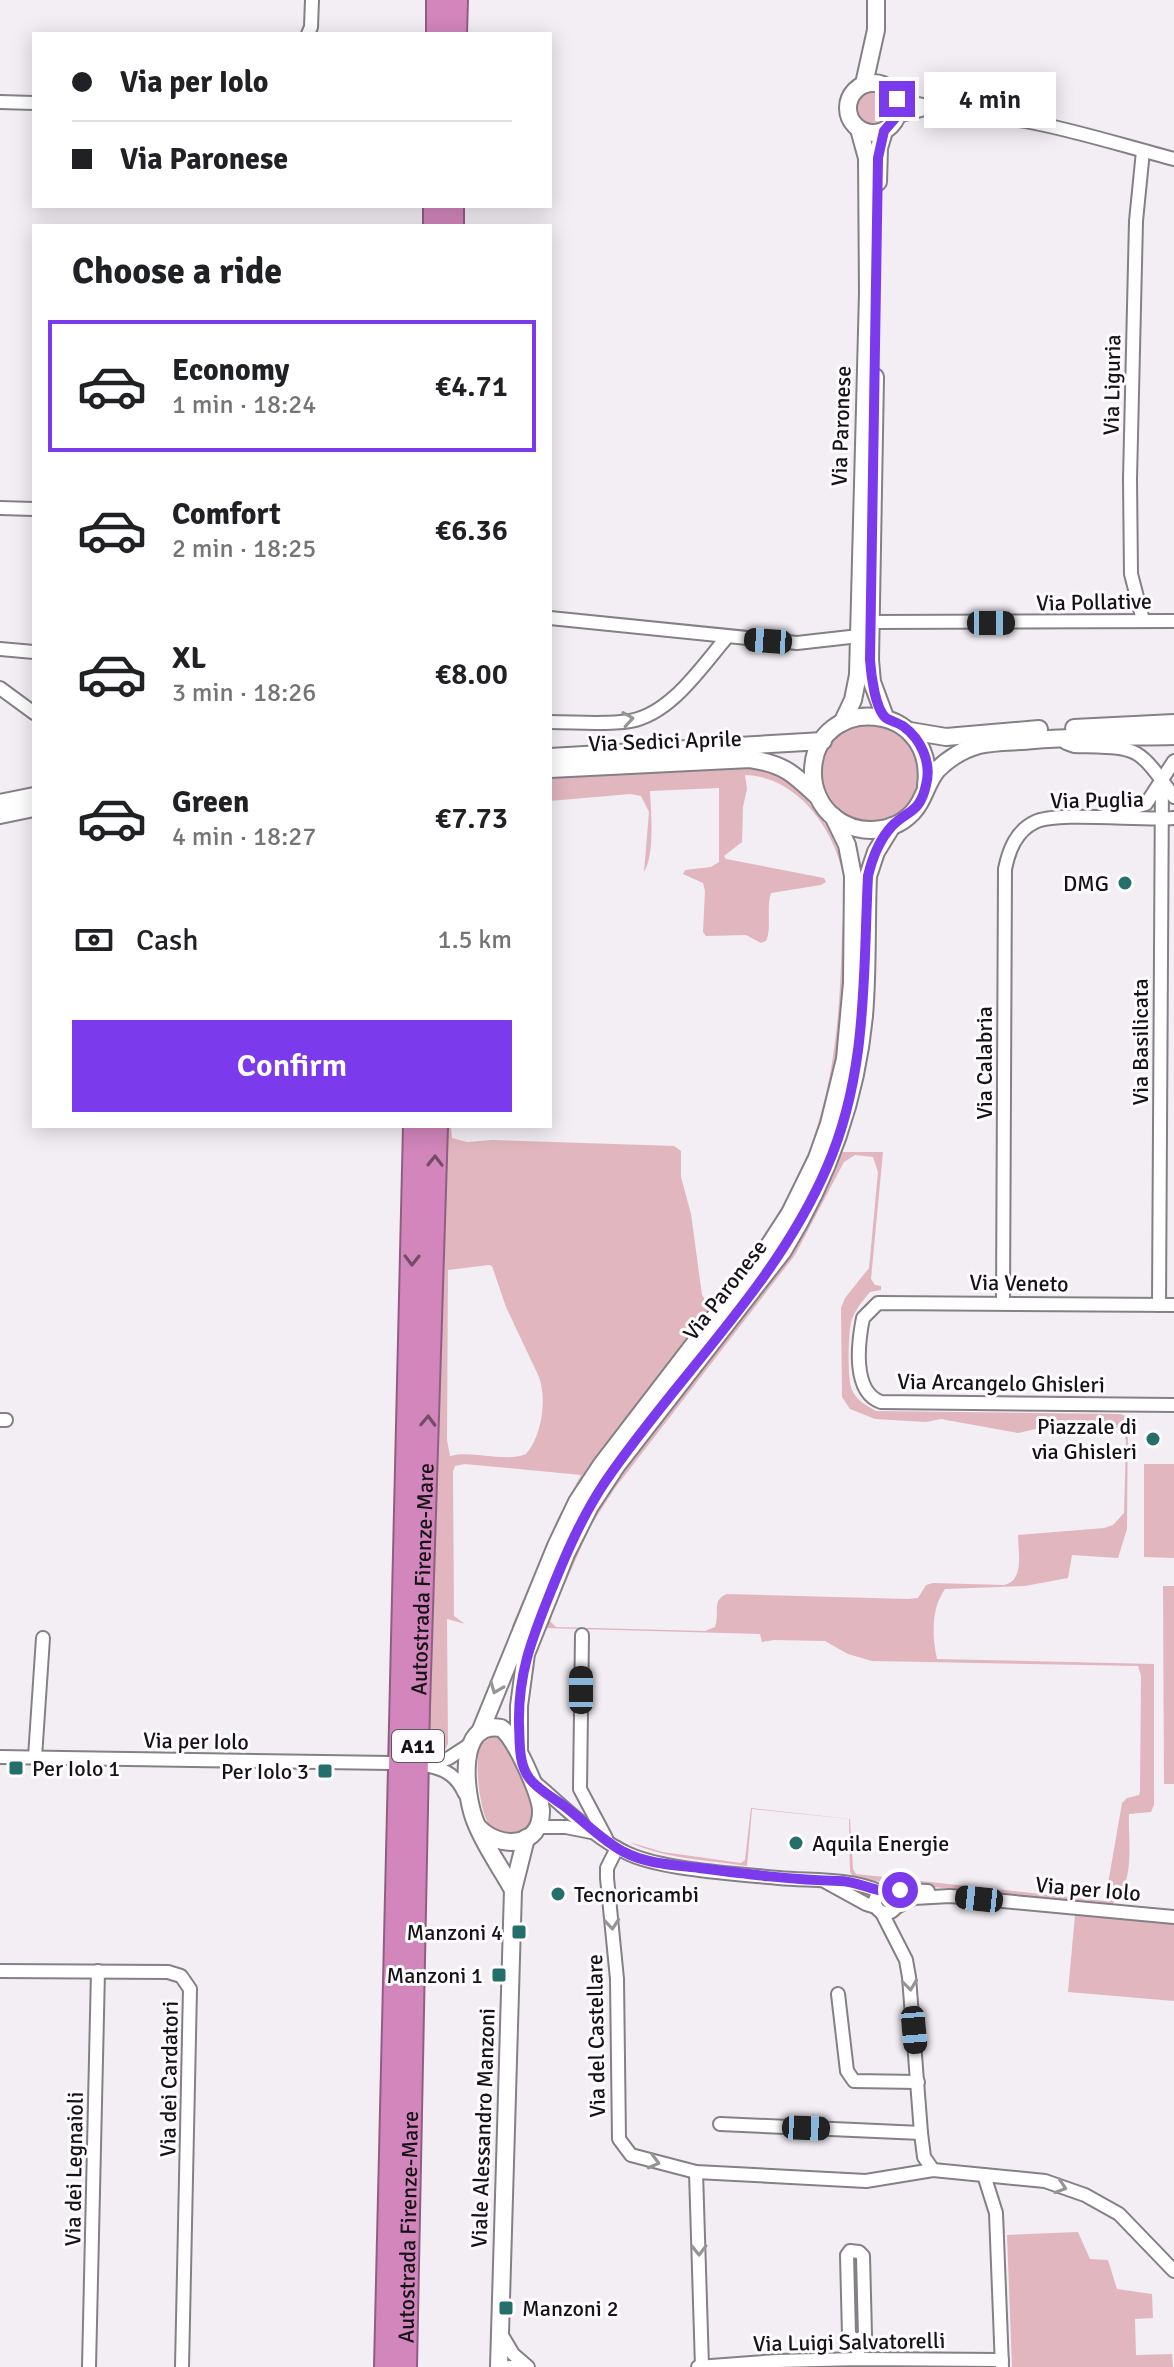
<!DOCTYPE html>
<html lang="en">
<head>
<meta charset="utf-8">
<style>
	body { margin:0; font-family:Signika,sans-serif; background:#f2f2f2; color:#202124; height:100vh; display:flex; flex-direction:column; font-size:30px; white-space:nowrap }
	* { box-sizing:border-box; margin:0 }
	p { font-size:26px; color:#757577 }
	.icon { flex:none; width:44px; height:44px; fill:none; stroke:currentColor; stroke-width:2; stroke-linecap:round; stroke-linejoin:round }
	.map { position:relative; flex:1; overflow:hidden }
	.panel { position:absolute; left:32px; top:224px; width:520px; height:904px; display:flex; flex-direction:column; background:#fff; border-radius:0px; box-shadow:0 4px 20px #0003 }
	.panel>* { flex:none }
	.hud { position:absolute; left:32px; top:32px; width:520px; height:176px; border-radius:0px; box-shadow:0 4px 20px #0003; display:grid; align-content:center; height:176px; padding:0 40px; background:#fff }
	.end { position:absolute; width:36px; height:36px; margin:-18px; border:10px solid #7c3aed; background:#fff; box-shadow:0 0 0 4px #fff }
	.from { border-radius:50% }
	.bubble { position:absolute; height:56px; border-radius:0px; background:#fff; box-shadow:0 4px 20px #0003; font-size:26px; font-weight:600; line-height:56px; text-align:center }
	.car { position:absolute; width:24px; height:48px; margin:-24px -12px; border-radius:10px; box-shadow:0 0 6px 2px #0007; background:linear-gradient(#222 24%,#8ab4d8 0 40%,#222 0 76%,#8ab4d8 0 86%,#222 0) }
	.hud b { display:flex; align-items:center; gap:28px; height:76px; font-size:30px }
	.hud b+b { border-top:2px solid #e0e0e0 }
	.hud i { width:20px; height:20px; background:#202124 }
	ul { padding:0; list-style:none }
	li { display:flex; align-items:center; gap:24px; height:132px; margin:0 16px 12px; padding:0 24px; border:4px solid transparent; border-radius:0px }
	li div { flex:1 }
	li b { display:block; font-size:30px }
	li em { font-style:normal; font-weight:600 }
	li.active { border-color:#7c3aed }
	li>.icon { width:72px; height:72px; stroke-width:1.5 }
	h2 { padding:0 40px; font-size:36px; line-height:96px }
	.pay { display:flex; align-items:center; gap:20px; height:88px; padding:0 40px; font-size:30px }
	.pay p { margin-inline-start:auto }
	.button { display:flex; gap:16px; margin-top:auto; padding:16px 40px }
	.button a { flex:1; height:92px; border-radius:0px; background:#7c3aed; color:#fff; font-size:32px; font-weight:600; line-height:92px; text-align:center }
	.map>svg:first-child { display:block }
	.green { fill:#e1b6bf; fill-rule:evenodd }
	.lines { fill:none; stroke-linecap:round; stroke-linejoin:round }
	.street-casing { stroke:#848086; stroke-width:16 }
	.secondary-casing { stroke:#848086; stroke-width:20 }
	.highway-casing { stroke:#905e82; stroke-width:26 }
	.street { stroke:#fff; stroke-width:12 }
	.secondary { stroke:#fff; stroke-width:16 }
	.highway { stroke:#d286bc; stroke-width:22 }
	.oneway { stroke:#969596 }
	.oneway2 { stroke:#744c68 }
	.route { stroke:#7c3aed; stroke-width:10 }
	.poi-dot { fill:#246f6a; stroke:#fefcfe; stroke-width:3 }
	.labels { text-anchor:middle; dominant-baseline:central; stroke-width:6; stroke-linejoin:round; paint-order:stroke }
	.shield { fill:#fefcfe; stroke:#5b595b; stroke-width:2 }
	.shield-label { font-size:20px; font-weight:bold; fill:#151315 }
	.street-label { font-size:22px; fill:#151315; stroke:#fefcfe }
	.poi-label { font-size:22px; fill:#151315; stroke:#fefcfe; text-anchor:end }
</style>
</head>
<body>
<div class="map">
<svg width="1174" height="2367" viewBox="0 0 1174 2367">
	<rect width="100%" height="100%" fill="#f2eef4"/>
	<g class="green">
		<circle cx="871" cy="108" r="15"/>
		<circle cx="869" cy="773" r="50"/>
		<path d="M749,764L784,776L796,786L827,826L843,861L847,881L845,977L836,1069L823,1119L788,1202L515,1628L512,1629V1626L558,1518L581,1475L465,1464L455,1466L453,1471L454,1616L465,1624L447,1619L448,1744L443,1754L429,1756L443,1126H451L452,1138L467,1142L492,1140L674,1146L681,1151V1177L691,1214L702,1295L708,1303H712C721,1295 728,1284 736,1275C767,1235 794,1192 811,1145C836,1076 840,1008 842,936C843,917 847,894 843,875C834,828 796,776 745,775L747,789L743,807L742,842L724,856L726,859L824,878L826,882L821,885L771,893C766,907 772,929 766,941L761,943L746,935L706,936L703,932L705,891L703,883L683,874L685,870L711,867L719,862V788L650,791C651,812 655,854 644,872L649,812L641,796L630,794L550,801V775ZM489,1265L492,1266L506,1307L539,1377C547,1399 542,1436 526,1454C503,1463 475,1450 450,1456L447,1440L448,1270Z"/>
		<path d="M841,1152H883L871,1279L875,1285L881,1286V1290L870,1292C863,1300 856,1309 852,1319C848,1330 847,1379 852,1390C856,1400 867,1406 876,1411L1120,1414L1128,1417L1127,1529L1118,1558L1072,1555L1068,1578L1025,1586L945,1589C931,1608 932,1637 937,1659L1154,1664V1805L1151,1812L1129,1814C1128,1844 1136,1884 1111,1905L854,1879L850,1872L849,1819L752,1809L747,1866C708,1860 665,1859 629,1842L663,1852L741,1863L745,1860L751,1808L850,1819L853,1869L856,1874L1105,1901L1122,1803L1127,1798L1139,1795L1140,1792L1141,1676L1138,1666L872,1661L848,1654L825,1641L774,1640L762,1642L760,1634L543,1628L579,1543L607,1491L812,1215ZM855,1155L873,1157L878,1172L869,1268L845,1298L841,1308L842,1397L850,1409L875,1419L926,1422L941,1419L1018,1433L1049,1426L1115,1427L1124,1434L1126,1440L1124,1513L1113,1525L1104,1528L1018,1535C1018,1552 1025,1580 1004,1585L933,1583L926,1585L918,1598L908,1599L727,1594C711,1600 720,1613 715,1627L705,1631L556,1627L550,1621L553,1611L590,1527L615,1488L795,1255L844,1162Z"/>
		<polygon points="1144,1464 1174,1464 1174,1558 1144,1557"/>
		<polygon points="1163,1586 1174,1586 1174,1784 1164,1784"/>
		<path d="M493,1736H502C509,1751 535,1803 532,1817C530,1826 521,1831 514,1833C505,1836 498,1834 491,1827C480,1817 474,1762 480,1748C482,1742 488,1739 493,1736Z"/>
		<polygon points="1075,1915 1174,1924 1174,2001 1068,1992"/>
		<polygon points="1078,2232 1090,2259 1108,2260 1117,2289 1152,2294 1153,2318 1135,2319 1136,2355 1172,2354 1173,2367 1012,2367 1007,2235"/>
	</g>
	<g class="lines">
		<defs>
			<g id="street">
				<polyline points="308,34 311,27 312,0"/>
				<path d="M897,99C939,111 982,113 1025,121C1075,130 1124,146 1174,159"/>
				<polyline points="0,102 34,103"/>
				<polyline points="897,116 925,109"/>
				<polyline points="0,508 34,509"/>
				<polyline points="550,618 797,643 859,636"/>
				<polyline points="1143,620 1131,574 1130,479 1136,221 1143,151"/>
				<polyline points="871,622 1174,621"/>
				<polyline points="0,649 34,652"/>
				<polyline points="0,688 34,713"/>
				<path d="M550,722C576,722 605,725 630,721C671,714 702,666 727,637"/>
				<path d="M1066,743L1074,746C1139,748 1136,744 1174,797"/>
				<polyline points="1106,815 1146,804 1174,761"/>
				<path d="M1003,1303L1005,869C1009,850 1016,831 1035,822C1057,811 1143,821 1174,818"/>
				<polyline points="1159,1305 1162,779"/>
				<path d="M1174,1305L878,1303L863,1318C858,1343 852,1392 881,1402L1174,1405"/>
				<polyline points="0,1420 6,1420"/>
				<polyline points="582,1635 580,1789 606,1838"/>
				<polyline points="0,1757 391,1763"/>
				<polyline points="35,1757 43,1638"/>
				<polyline points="430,1765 449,1758 469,1745"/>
				<path d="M429,1766C448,1770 457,1777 465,1794"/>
				<path d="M532,1780C560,1803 596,1840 629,1854C664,1870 739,1874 779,1878C813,1881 850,1878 881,1892"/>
				<polyline points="537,1827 566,1827 591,1832"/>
				<polyline points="617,1848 607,1868 607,1878 617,1979 619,2139 631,2155 696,2172 866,2181 933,2170 1045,2181 1085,2195 1119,2214 1174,2271"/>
				<polyline points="826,1882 866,1904 876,1907"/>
				<circle cx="886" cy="1902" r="11"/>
				<polyline points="891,1893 900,1890 928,1891"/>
				<polyline points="895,1908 914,1898 950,1896 1174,1917"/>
				<polyline points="882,1913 906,1960 909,1977 921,2133 924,2157 933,2170"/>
				<polyline points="0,1971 168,1972 181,1976 190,1989 182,2367"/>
				<polyline points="838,1994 847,2071 854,2081 918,2082"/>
				<polyline points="720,2124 921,2133"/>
				<polyline points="696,2172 702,2367"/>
				<polyline points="984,2175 996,2213 1002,2367"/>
				<polyline points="500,2332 513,2354 528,2367"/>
				<polyline points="857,2341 849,2335 847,2255 850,2251 859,2252 863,2256 865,2335 857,2341 859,2359"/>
				<polyline points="89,2367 98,1971"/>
				<polyline points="509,2367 513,2367"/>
				<polyline points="698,2367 777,2361 859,2359 1002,2360"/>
			</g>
			<g id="secondary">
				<circle cx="873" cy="108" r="25"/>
				<polyline points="864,84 876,30 876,0"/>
				<polyline points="878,182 879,148 884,131"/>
				<polyline points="875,377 870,660 872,682 885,717"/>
				<polyline points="842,723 853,700 858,675 868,293 867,158 859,129"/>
				<polyline points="1074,728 1174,723"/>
				<polyline points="910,731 946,737 1039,729"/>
				<polyline points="550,757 823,741"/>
				<path d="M550,769L750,759C783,764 793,773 816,795"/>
				<path d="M926,786C937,700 816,693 813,770C812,788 820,807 835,818C861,838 903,833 920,802C926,791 929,780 937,770C948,759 964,749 979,745C996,741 1016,742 1034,740C1080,737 1127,737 1174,736"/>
				<polyline points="0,803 34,796"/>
				<polyline points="0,815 34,808"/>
				<polyline points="480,1732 556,1546 577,1502 602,1464 764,1253 790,1213 817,1158 829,1124 845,1059 852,983 853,876 847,845 833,816"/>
				<path d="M519,1752V1706L526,1654L566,1554L590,1506L617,1465L783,1251C827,1179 856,1101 864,1016C868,970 866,923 868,876L876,852L892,826"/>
				<path d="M478,1827C499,1850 542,1848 541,1810C540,1794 515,1737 501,1728C456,1720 465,1792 474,1818C483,1844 500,1866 513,1890"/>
				<polyline points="499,2367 513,1890 526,1838"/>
			</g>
			<g id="highway">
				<polyline points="438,34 438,0"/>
				<polyline points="455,34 456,0"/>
				<polyline points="435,226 435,206"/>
				<polyline points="452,226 452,206"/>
				<polyline points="386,2367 415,1126"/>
				<path id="s1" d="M405,2367L418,1706L436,1126"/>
			</g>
		</defs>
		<use href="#street" class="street-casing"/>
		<use href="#secondary" class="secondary-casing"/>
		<use href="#highway" class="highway-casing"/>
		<use href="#street" class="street"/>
		<use href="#secondary" class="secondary"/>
		<use href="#highway" class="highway"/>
	</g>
	<defs><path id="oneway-chevron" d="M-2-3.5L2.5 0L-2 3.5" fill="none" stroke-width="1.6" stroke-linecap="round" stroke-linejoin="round" transform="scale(2)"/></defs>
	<g class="oneway">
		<use href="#oneway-chevron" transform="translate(628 719) rotate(-9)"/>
		<use href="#oneway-chevron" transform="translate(496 1688) rotate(112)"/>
		<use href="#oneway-chevron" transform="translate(612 1924) rotate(85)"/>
		<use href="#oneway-chevron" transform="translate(910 1985) rotate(83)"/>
		<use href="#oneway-chevron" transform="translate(654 2162) rotate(15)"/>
		<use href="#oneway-chevron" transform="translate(1061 2187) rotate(18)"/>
		<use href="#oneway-chevron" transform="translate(699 2250) rotate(89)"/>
	</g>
	<g class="oneway2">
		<use href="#oneway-chevron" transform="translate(435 1161) rotate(-89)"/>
		<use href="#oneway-chevron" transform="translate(412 1260) rotate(91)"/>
		<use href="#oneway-chevron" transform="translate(428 1421) rotate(-88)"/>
	</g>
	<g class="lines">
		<path class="route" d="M897,99V116L884,131L878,158L870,660C871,674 875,709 886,718C891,721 898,723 903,726C921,739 932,763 926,785C920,813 908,810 892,826C880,839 872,859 868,876C863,975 868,1073 827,1167C776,1286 677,1376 605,1482C581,1518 565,1556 549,1596C531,1641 518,1675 519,1724C520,1742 518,1764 530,1779C539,1791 556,1799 568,1809C587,1824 603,1841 624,1852C647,1864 674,1865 699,1868C746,1874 793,1880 839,1881C861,1881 880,1896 900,1890"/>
	</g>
	<g class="poi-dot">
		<circle cx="1125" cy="883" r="8"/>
		<circle cx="1153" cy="1439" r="8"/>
		<rect x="8" y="1760" width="16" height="16" rx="4"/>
		<rect x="317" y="1763" width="16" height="16" rx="4"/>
		<circle cx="796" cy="1843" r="8"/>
		<circle cx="558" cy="1894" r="8"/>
		<rect x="511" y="1924" width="16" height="16" rx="4"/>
		<rect x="491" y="1967" width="16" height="16" rx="4"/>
		<rect x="498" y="2300" width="16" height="16" rx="4"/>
	</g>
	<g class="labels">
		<rect class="shield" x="392" y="1730" width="52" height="32" rx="6"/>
		<g class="shield-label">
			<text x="418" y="1746">A11</text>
		</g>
		<g class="street-label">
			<text transform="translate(1112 385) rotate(-89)">Via Liguria</text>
			<text transform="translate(841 426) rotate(-88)">Via Paronese</text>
			<text transform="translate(1094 602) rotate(-1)">Via Pollative</text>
			<text transform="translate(665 741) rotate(-2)">Via Sedici Aprile</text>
			<text transform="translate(1097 800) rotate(-1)">Via Puglia</text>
			<text transform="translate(1140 1042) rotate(-90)">Via Basilicata</text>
			<text transform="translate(984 1063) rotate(-90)">Via Calabria</text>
			<text transform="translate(1019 1283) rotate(1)">Via Veneto</text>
			<text transform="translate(725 1290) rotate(-52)">Via Paronese</text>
			<text transform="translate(1001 1383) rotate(1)">Via Arcangelo Ghisleri</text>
			<text stroke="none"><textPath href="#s1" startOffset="788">Autostrada Firenze-Mare</textPath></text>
			<text transform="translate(196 1741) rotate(1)">Via per Iolo</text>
			<text transform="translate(1088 1889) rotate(5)">Via per Iolo</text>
			<text transform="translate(596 2036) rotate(-91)">Via del Castellare</text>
			<text transform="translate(169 2079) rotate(-89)">Via dei Cardatori</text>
			<text transform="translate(483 2128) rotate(-88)">Viale Alessandro Manzoni</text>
			<text transform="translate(74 2169) rotate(-89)">Via dei Legnaioli</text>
			<text stroke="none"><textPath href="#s1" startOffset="140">Autostrada Firenze-Mare</textPath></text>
			<text transform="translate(849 2342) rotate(-1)">Via Luigi Salvatorelli</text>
		</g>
		<g class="poi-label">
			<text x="1109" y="883">DMG</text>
			<text x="1137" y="1426">Piazzale di<tspan x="1137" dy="25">via Ghisleri</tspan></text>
			<text x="32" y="1768" text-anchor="start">Per Iolo 1</text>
			<text x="309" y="1771">Per Iolo 3</text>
			<text x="812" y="1843" text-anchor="start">Aquila Energie</text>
			<text x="574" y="1894" text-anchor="start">Tecnoricambi</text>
			<text x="503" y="1932">Manzoni 4</text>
			<text x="483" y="1975">Manzoni 1</text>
			<text x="522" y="2308" text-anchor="start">Manzoni 2</text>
		</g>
	</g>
</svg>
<i class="end from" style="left:900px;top:1890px"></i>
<i class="end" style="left:897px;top:99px"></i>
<div class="bubble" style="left:924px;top:72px;width:132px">4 min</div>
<i class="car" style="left:991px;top:623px;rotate:90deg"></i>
<i class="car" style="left:768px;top:641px;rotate:274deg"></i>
<i class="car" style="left:581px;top:1690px;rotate:0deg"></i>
<i class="car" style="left:979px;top:1899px;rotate:276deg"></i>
<i class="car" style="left:914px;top:2030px;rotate:175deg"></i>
<i class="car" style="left:806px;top:2128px;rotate:92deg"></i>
<div class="hud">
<b><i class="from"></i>Via per Iolo</b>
<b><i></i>Via Paronese</b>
</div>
<section class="panel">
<h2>Choose a ride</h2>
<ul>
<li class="active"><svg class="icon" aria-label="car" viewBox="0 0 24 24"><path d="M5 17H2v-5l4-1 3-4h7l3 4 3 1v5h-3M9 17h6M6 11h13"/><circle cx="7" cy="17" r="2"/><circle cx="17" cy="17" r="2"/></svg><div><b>Economy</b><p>1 min · 18:24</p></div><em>€4.71</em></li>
<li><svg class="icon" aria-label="car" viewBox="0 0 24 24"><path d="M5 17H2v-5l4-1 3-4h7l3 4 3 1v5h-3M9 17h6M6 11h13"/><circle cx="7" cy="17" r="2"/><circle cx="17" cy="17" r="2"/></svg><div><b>Comfort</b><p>2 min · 18:25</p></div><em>€6.36</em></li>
<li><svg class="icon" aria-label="car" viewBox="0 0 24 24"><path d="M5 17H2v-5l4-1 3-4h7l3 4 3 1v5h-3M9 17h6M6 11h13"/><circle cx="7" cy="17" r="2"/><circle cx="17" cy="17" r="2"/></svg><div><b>XL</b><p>3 min · 18:26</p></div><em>€8.00</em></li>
<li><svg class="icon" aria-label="car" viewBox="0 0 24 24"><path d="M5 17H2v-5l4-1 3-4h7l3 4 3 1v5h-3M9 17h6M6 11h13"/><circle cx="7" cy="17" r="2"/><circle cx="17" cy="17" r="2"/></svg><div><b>Green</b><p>4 min · 18:27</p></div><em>€7.73</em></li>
</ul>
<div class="pay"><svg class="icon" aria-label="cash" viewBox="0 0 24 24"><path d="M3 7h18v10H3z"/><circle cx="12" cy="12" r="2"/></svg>Cash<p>1.5 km</p></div>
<div class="button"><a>Confirm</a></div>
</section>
</div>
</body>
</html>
